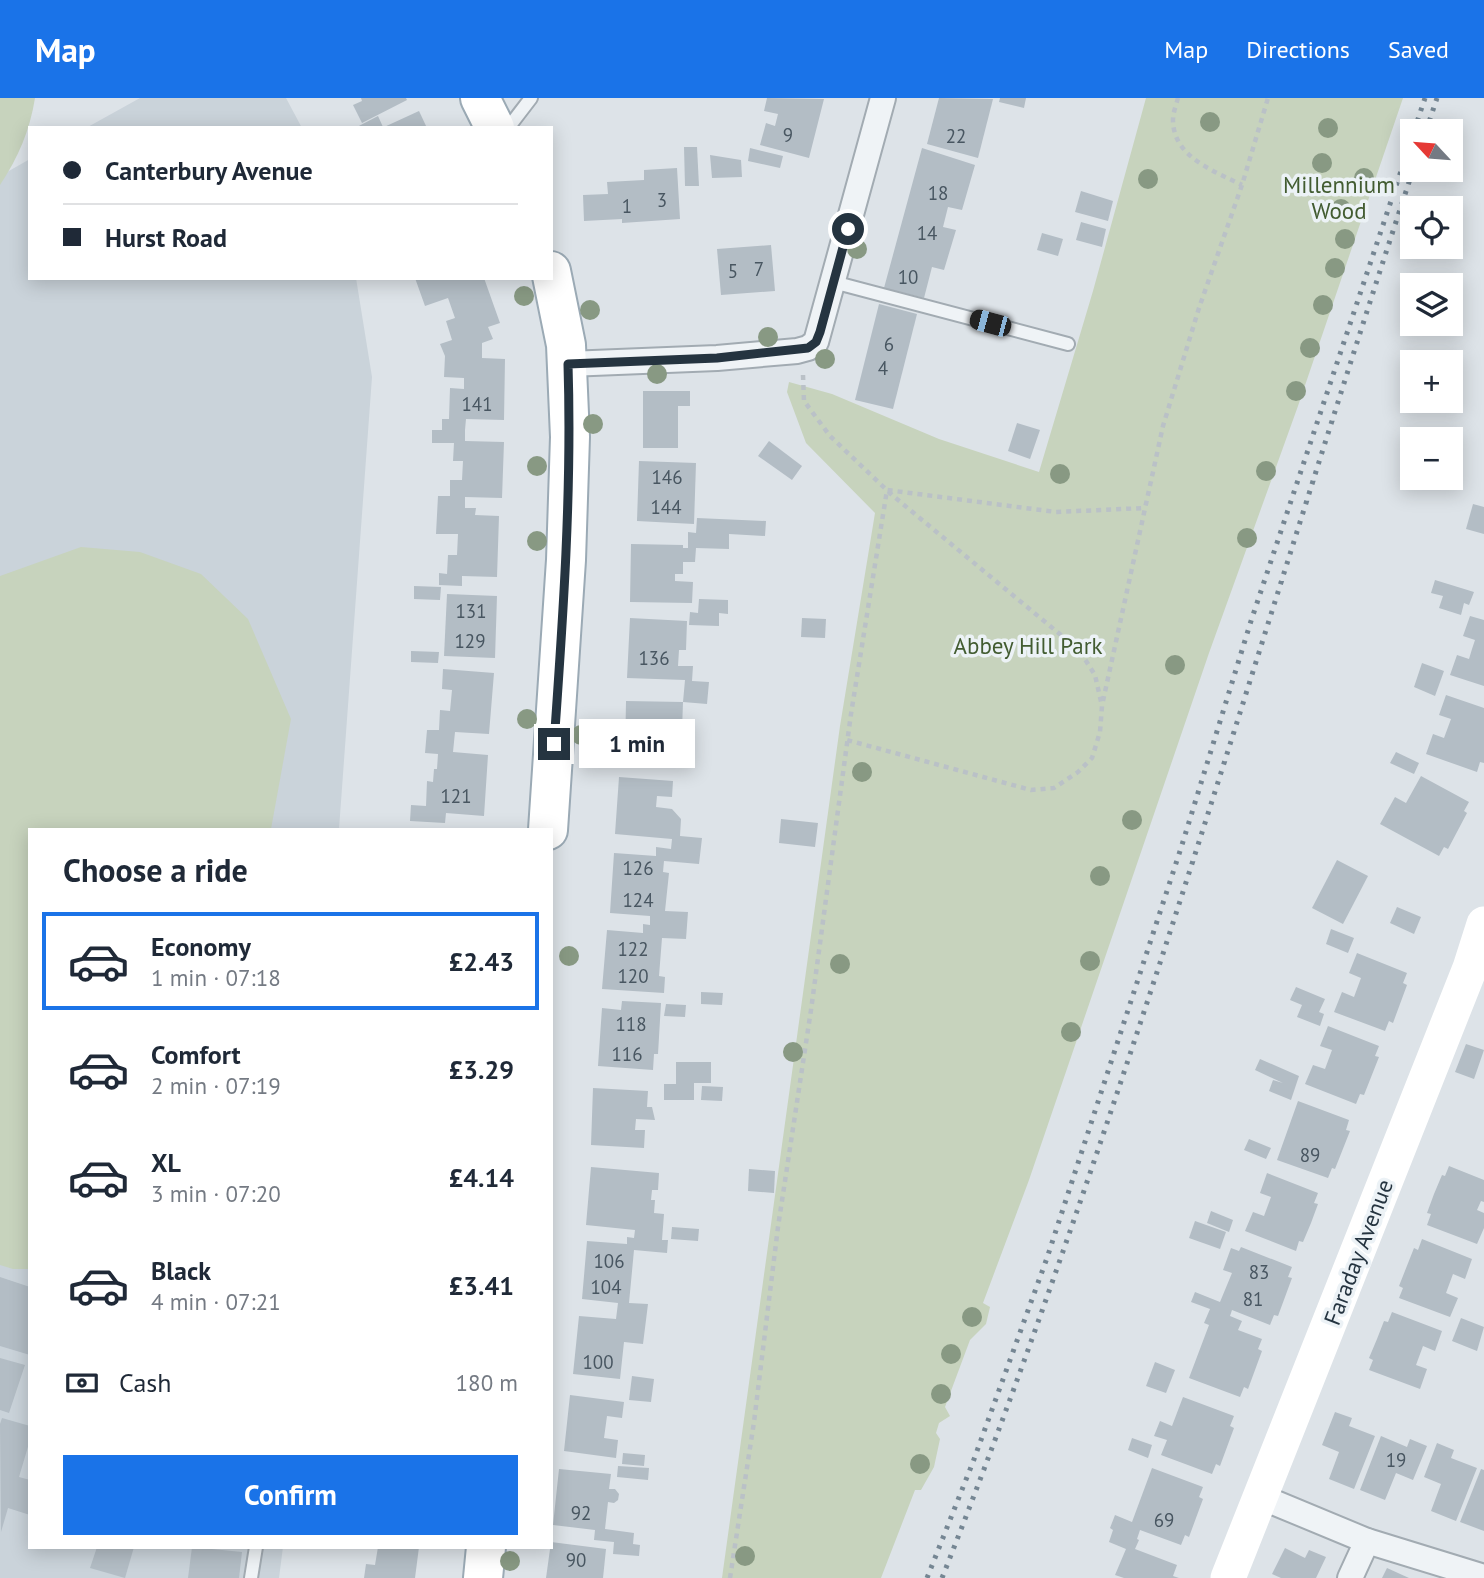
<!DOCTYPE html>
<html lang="en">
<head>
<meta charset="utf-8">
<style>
	body { margin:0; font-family:"PT Sans",sans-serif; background:#f2f2f3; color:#1f2937; height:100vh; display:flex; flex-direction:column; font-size:26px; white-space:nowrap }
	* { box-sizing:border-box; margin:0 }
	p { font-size:23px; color:#747a83 }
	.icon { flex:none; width:38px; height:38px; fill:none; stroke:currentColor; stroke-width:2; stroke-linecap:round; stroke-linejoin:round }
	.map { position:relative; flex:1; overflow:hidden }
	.panel { position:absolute; left:28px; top:730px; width:525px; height:721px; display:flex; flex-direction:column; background:#fff; border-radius:0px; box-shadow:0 4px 18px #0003 }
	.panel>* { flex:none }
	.top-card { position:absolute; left:28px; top:28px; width:525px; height:154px; border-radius:0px; box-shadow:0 4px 18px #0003; display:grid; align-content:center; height:154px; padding:0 35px; background:#fff }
	.needle { width:46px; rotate:296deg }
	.tools { position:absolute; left:1400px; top:21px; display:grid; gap:14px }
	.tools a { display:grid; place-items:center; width:63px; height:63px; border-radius:0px; background:#fff; box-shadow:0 4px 18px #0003; font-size:35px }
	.end { position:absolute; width:32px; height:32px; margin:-16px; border:9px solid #253440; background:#fff; box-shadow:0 0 0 4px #fff }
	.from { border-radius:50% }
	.bubble { position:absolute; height:49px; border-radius:0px; background:#fff; box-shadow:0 4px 18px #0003; font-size:23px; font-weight:800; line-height:49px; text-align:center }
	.car { position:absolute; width:21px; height:42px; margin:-21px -10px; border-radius:9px; box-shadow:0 0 5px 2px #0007; background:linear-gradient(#222 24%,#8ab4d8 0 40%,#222 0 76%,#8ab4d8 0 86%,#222 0) }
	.top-card b { display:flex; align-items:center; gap:24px; height:66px; font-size:26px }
	.top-card b+b { border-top:2px solid #e0e1e3 }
	.top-card i { width:18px; height:18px; background:#1f2937 }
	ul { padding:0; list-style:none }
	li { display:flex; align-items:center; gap:21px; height:98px; margin:0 14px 10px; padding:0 21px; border:4px solid transparent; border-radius:0px }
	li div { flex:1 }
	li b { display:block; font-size:26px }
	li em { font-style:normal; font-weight:800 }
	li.on { border-color:#1a73e8 }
	li>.icon { width:63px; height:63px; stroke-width:1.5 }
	h2 { padding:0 35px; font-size:32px; line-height:84px }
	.pay { display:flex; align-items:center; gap:18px; height:77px; padding:0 35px; font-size:26px }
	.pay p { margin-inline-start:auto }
	.action { display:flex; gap:14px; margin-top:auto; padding:14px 35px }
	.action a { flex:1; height:80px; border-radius:0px; background:#1a73e8; color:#fff; font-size:28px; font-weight:800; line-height:80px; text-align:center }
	header { display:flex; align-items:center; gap:42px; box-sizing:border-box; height:98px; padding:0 35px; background:#1a73e8; color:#fff }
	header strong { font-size:33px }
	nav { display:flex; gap:38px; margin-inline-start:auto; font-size:24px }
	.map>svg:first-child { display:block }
	.built { fill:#cad3da }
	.green { fill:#c7d3bd }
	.building { fill:#b3bdc5 }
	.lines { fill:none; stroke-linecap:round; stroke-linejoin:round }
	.lane-casing { stroke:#a2abb2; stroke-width:16 }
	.street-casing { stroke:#a2abb2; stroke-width:28 }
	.primary-casing { stroke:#9baab5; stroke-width:42 }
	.path { stroke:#bac1c7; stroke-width:4.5; stroke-dasharray:5 5; stroke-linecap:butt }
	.lane { stroke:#eff3f6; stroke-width:12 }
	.street { stroke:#eff3f6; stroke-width:24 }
	.secondary { stroke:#fff; stroke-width:35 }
	.primary { stroke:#fff; stroke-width:38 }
	.rail { stroke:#758693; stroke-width:5; stroke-dasharray:3.5 7; stroke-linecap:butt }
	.tree { fill:#889983 }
	.route { stroke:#253440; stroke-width:9 }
	.labels { text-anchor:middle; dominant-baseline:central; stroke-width:7; stroke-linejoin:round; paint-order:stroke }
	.number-label { font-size:19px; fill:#485661 }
	.park-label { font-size:23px; fill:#425c31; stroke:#ecf2f6 }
	.street-label { font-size:23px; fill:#253440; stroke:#ecf2f6 }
</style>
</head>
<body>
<header>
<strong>Map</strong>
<nav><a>Map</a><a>Directions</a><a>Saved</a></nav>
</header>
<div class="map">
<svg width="1484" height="1480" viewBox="0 0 1484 1480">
	<rect width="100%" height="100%" fill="#dde3e8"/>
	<g class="built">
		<polygon points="140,0 286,0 302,30 86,30"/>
		<polygon points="30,61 30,180 356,180 372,279 339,731 30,732 30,1449 283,1449 279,1480 0,1480 0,78"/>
	</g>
	<g class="green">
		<path d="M0,0H35C30,32 18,60 0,87Z"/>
		<polygon points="1146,0 1403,0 1298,308 1209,555 1029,1082 983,1205 990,1209 986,1226 970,1242 945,1309 950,1318 939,1325 936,1335 940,1341 934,1369 921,1392 915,1392 881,1480 722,1480 840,628 875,415 806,345 787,294 789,284 832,296 939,341 1039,374 1093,193"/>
		<polygon points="81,449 140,454 201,476 248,521 291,621 271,731 30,732 30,1171 13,1171 0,1167 0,478"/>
	</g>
	<g class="building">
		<polygon points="361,0 406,0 407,2 362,25 353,7 362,3"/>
		<polygon points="767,0 824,1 809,60 760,47 766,25 775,28 778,16 764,13"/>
		<polygon points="939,0 993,1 978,60 927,46"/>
		<polygon points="1000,0 1026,0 1024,10 999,4"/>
		<polygon points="419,13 427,30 382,30"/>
		<polygon points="378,18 383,29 381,30 355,30"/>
		<polygon points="684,49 697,49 699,88 685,88"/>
		<polygon points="750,50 783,58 780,70 748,63"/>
		<polygon points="922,50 975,67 962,112 948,109 943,129 956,132 944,172 932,169 924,200 884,190"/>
		<polygon points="710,57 741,62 742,79 712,80"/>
		<polygon points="677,70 680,121 622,125 622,121 584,123 583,97 608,96 607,84 644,82 644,72"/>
		<polygon points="1081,93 1113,103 1108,123 1075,114"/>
		<polygon points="1081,124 1106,131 1102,149 1076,142"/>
		<polygon points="1042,135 1063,141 1058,158 1037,152"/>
		<polygon points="771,147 775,193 721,197 717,151"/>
		<polygon points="415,180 484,180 500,225 488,229 493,241 482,245 482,260 505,261 504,322 466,321 465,332 465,343 504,344 502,400 465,399 465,410 476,410 475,417 499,418 497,479 462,478 462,488 439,487 439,475 447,476 448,457 457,457 458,436 436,436 438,398 450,398 450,382 462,382 463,363 453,363 454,345 432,345 432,332 442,332 442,321 449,321 450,290 464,291 464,280 444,279 445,258 440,246 452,242 446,223 455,220 448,200 425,208"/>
		<polygon points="879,206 917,216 893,311 855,302"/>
		<polygon points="643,293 690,293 690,308 678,308 678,350 643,350"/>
		<polygon points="1017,325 1040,332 1030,361 1008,353"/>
		<polygon points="769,343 802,368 792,382 758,358"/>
		<polygon points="639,363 696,365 694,426 637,423"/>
		<polygon points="1473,406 1484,409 1484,436 1466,431"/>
		<polygon points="697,420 766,423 765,438 729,436 729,451 696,450 695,464 683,464 683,476 675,476 675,483 693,484 692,505 630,504 631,446 683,447 683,450 688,450 688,434 696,435"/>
		<polygon points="1435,482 1474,494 1469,507 1464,505 1461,517 1439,510 1443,498 1431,495"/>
		<polygon points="414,488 441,489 440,502 414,501"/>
		<polygon points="447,496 497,498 495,560 444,558"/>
		<polygon points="699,501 728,502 728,516 719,515 719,528 689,527 690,514 698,515"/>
		<polygon points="1470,518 1484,522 1484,588 1450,577 1457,557 1469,561 1472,551 1475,542 1463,538"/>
		<polygon points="630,520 687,523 686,552 679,552 678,568 693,568 692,583 709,584 707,606 683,604 682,632 672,631 672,660 625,658 626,603 683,604 685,582 627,580"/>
		<polygon points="802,520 826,521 825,540 801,539"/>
		<polygon points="411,553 439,554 438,565 411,564"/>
		<polygon points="1422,565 1444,573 1435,598 1414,589"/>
		<polygon points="443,571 494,575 489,636 455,634 453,654 488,657 484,718 446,715 445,725 410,723 411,707 426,708 427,683 433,684 434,671 437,671 438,656 425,655 427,632 439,632 440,612 450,613 452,592 442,591"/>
		<polygon points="1446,597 1484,610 1484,665 1480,664 1477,674 1426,656 1433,636 1444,640 1451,621 1439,617"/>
		<polygon points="1396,654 1419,665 1414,676 1390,665"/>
		<polygon points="1421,678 1469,704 1464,713 1467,715 1448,751 1444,749 1439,758 1380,726 1395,699 1406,705"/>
		<polygon points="619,679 673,683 672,699 657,698 656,709 672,711 681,721 680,738 702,740 699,766 664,763 663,774 669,775 665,813 688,814 686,841 662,840 659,878 665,879 664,895 602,891 607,832 643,835 643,826 650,827 650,818 610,815 614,755 656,758 656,749 671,751 672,741 615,736"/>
		<polygon points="781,721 818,725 815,749 779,745"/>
		<polygon points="1337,762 1368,778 1343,826 1312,810"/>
		<polygon points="1397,809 1421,819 1414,836 1390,825"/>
		<polygon points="1331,831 1354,840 1348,855 1326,846"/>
		<polygon points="1357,855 1407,875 1403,885 1407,887 1393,925 1389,923 1385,933 1334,914 1342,894 1354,899 1361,880 1349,875"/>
		<polygon points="1296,889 1325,901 1319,914 1324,916 1320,928 1297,919 1302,907 1290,902"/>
		<polygon points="701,894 723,895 722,907 701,906"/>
		<polygon points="622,903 661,905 658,956 654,956 653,972 598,968 602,910 621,912"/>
		<polygon points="666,906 686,907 685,919 664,918"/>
		<polygon points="1328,928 1379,948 1375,958 1379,959 1364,997 1360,996 1356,1006 1305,986 1313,967 1325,971 1332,952 1320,948"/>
		<polygon points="1466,946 1484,952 1474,981 1455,974"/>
		<polygon points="1260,961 1299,978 1291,1002 1269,993 1273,982 1283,985 1255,972"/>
		<polygon points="676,964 711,964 711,985 694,985 694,1002 664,1002 664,986 676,986"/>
		<polygon points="702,988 723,989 722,1003 701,1002"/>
		<polygon points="593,990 648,993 647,1009 652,1009 655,1022 636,1021 635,1032 645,1032 644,1050 591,1047"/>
		<polygon points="1298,1003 1349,1022 1346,1032 1350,1033 1335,1071 1332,1070 1328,1080 1277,1062"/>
		<polygon points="1249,1041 1271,1050 1266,1061 1244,1052"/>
		<polygon points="1449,1068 1484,1082 1484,1104 1481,1103 1477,1112 1484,1115 1484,1130 1477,1146 1427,1127 1431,1116 1427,1115 1434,1096 1442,1077 1445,1078"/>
		<polygon points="591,1069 659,1075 658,1092 652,1092 651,1102 655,1102 654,1115 664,1116 662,1142 668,1142 667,1155 634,1152 629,1205 648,1206 643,1246 624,1244 620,1281 573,1276 579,1218 616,1221 618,1205 582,1201 587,1143 627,1146 627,1139 634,1140 635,1132 586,1127"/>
		<polygon points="749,1071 775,1073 774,1095 748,1093"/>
		<polygon points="1267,1075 1318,1095 1314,1105 1318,1106 1311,1125 1303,1144 1299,1143 1296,1153 1245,1133 1253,1114 1264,1118 1271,1099 1260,1095"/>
		<polygon points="1211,1113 1233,1122 1229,1134 1207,1125"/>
		<polygon points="1195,1123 1226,1134 1220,1151 1189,1140"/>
		<polygon points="672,1129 699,1131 698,1143 671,1141"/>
		<polygon points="1422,1141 1472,1161 1465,1181 1453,1176 1446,1195 1458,1200 1450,1219 1399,1200 1403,1190 1399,1188 1414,1150 1418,1152"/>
		<polygon points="1241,1149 1292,1169 1288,1179 1292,1180 1278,1218 1274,1217 1270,1227 1232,1212 1230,1218 1242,1223 1238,1232 1262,1241 1258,1251 1262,1253 1248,1291 1244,1289 1240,1299 1189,1280 1209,1227 1204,1225 1210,1211 1191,1204 1195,1194 1220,1204 1232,1175 1223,1172 1231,1150 1239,1153"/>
		<polygon points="0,1179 30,1189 30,1257 0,1248"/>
		<polygon points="1392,1214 1442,1233 1435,1253 1423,1248 1416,1267 1427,1271 1420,1291 1369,1272 1373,1262 1369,1260 1377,1241 1384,1223 1388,1224"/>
		<polygon points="1461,1220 1484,1229 1477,1253 1452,1243"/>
		<polygon points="0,1260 25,1267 9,1315 0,1312"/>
		<polygon points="1155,1264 1175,1272 1166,1295 1146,1288"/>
		<polygon points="632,1278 654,1281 651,1304 629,1302"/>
		<polygon points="570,1297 624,1304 622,1320 607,1318 604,1340 618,1342 616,1360 564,1353"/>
		<polygon points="1183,1299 1234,1318 1230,1328 1234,1330 1220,1368 1216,1366 1212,1376 1161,1357 1167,1342 1154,1338 1160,1323 1172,1328"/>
		<polygon points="1335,1314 1352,1320 1349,1328 1375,1338 1354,1391 1329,1381 1339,1354 1322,1347"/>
		<polygon points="2,1320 30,1328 30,1342 19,1379 30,1382 30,1417 8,1410 1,1434 0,1326"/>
		<polygon points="1381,1338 1407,1349 1410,1341 1427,1348 1413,1382 1396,1375 1385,1402 1360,1392"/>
		<polygon points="1132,1340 1152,1347 1148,1360 1128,1352"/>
		<polygon points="1437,1345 1454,1352 1451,1360 1477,1370 1456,1423 1431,1413 1441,1386 1424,1379"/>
		<polygon points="623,1355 645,1357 644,1368 622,1366"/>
		<polygon points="618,1368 649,1370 648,1382 617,1379"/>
		<polygon points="1152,1370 1203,1389 1199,1399 1203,1401 1189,1439 1185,1437 1181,1447 1140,1432 1137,1441 1139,1442 1135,1451 1177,1467 1173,1478 1179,1480 1124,1480 1115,1477 1126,1451 1109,1444 1113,1432 1110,1430 1115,1417 1132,1424"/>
		<polygon points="559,1371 611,1376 609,1391 615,1391 619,1396 618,1402 614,1405 608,1404 605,1431 634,1435 633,1446 640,1447 639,1458 613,1456 614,1444 594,1442 595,1432 553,1427"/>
		<polygon points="1481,1371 1484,1372 1484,1433 1460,1424"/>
		<polygon points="551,1444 606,1451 603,1480 546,1480"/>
		<polygon points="97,1449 134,1449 125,1480 90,1470"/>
		<polygon points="192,1449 242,1454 239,1480 188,1480"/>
		<polygon points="378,1449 419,1449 415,1480 364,1480 366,1466 375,1467"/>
		<polygon points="1285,1450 1305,1460 1309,1452 1326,1459 1316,1480 1281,1480 1272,1476"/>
		<polygon points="1387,1470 1409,1480 1382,1480"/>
	</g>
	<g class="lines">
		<defs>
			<g id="lane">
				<polyline points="508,30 531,0"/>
				<polyline points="833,184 1068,246"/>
				<polyline points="251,1480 256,1449"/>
			</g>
			<g id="street">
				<polyline points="568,266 717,260 797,253 808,250 816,244 883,0"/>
				<polyline points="1261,1399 1367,1443 1484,1479"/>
				<polyline points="1350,1480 1367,1443"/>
			</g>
			<g id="primary">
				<polyline points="480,0 495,30"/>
				<polyline points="548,732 566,462 570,339 566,247 551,173"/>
				<polyline points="483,1480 486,1449"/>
			</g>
		</defs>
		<use href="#lane" class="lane-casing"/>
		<use href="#street" class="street-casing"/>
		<use href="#primary" class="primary-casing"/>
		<g class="path">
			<path d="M1178,0C1176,7 1173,15 1173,22C1173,59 1214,73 1242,87"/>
			<polyline points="803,277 804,303 830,338 892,397 1079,552 1095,577 1102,608 1100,634 1092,660 1078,674 1054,690 1031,692 847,642"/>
			<polyline points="1103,603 1163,328 1199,210 1242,87 1268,0"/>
			<polyline points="730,1480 754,1324 778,1129 811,912 851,616 887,392 1056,414 1145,410"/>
		</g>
		<use href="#lane" class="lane"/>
		<use href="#street" class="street"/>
		<polyline class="secondary" points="1228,1480 1470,870 1484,826"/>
		<use href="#primary" class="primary"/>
		<g class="rail">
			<polyline points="1414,33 1425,0"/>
			<polyline points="1426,33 1437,0"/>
			<polyline points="927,1480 973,1364 1047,1160 1181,750 1251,523 1412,40"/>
			<path d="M942,1480C1124,1019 1258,542 1413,72"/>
		</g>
	</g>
	<g class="tree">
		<circle cx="1210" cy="24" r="10"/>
		<circle cx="1328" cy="30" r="10"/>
		<circle cx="1322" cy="65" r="10"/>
		<circle cx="1364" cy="80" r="10"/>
		<circle cx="1148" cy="81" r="10"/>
		<circle cx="1341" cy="111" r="10"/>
		<circle cx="1345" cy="141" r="10"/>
		<circle cx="857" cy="151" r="10"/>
		<circle cx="1335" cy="170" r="10"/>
		<circle cx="524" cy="198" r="10"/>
		<circle cx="1323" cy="207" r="10"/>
		<circle cx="590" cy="212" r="10"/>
		<circle cx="768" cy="239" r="10"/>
		<circle cx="1310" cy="250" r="10"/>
		<circle cx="825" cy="261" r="10"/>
		<circle cx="657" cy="276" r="10"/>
		<circle cx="1296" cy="293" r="10"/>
		<circle cx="593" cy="326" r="10"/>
		<circle cx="537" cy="368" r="10"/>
		<circle cx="1266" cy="373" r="10"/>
		<circle cx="1060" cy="376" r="10"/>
		<circle cx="1247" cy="440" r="10"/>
		<circle cx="537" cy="443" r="10"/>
		<circle cx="1175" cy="567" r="10"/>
		<circle cx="527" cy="621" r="10"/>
		<circle cx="581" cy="637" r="10"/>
		<circle cx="862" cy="674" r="10"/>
		<circle cx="1132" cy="722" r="10"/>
		<circle cx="1100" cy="778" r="10"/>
		<circle cx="569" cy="858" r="10"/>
		<circle cx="1090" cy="863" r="10"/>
		<circle cx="840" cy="866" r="10"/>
		<circle cx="1071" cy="934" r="10"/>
		<circle cx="793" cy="954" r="10"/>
		<circle cx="972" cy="1219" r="10"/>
		<circle cx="951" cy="1256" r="10"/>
		<circle cx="941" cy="1296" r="10"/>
		<circle cx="920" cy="1366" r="10"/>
		<circle cx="745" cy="1458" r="10"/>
		<circle cx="510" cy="1463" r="10"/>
	</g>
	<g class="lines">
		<path class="route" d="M554,646C563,520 572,393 568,266L717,260L808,250L816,244L820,234L848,131"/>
	</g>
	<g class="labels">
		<g class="number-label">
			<text x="788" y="37">9</text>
			<text x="956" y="38">22</text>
			<text x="938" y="95">18</text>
			<text x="662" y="102">3</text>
			<text x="627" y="108">1</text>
			<text x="927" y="135">14</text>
			<text x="759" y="171">7</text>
			<text x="733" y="173">5</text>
			<text x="908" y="179">10</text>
			<text x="889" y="246">6</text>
			<text x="883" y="270">4</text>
			<text x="477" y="306">141</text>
			<text x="667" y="379">146</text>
			<text x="666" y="409">144</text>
			<text x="471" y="513">131</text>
			<text x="470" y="543">129</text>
			<text x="654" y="560">136</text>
			<text x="456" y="698">121</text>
			<text x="638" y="770">126</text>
			<text x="638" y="802">124</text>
			<text x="633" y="851">122</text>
			<text x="633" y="878">120</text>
			<text x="631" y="926">118</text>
			<text x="627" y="956">116</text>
			<text x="1310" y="1057">89</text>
			<text x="609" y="1163">106</text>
			<text x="1259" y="1174">83</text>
			<text x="606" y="1189">104</text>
			<text x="1253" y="1201">81</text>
			<text x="598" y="1264">100</text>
			<text x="1396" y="1362">19</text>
			<text x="581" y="1415">92</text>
			<text x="1164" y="1422">69</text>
			<text x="576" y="1462">90</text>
		</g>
		<g class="park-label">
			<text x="1339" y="86">Millennium<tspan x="1339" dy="26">Wood</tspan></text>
			<text x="1028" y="547">Abbey Hill Park</text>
		</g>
		<g class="street-label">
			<text transform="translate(1358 1154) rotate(-69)">Faraday Avenue</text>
		</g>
	</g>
</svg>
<div class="tools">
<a><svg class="needle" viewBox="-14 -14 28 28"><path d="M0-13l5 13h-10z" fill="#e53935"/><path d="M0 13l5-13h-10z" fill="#747a83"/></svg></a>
<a><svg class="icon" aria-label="locate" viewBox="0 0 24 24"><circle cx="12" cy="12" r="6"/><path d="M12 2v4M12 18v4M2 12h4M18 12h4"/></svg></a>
<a><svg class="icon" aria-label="layers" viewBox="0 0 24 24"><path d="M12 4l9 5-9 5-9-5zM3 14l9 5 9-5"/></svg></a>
<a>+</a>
<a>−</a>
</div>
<i class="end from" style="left:848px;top:131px"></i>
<i class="end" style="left:554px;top:646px"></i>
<div class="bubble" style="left:579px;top:621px;width:116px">1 min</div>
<i class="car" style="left:990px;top:225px;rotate:285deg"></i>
<div class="top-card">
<b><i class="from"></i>Canterbury Avenue</b>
<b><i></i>Hurst Road</b>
</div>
<section class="panel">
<h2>Choose a ride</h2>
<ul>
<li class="on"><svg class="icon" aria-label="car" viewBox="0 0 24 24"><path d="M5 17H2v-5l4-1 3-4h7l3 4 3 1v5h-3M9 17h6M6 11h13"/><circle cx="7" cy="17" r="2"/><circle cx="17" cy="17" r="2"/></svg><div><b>Economy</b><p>1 min · 07:18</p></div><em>£2.43</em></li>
<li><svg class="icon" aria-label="car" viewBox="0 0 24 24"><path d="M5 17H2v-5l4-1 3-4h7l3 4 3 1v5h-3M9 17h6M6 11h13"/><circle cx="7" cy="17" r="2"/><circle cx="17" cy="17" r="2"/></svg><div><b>Comfort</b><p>2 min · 07:19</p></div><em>£3.29</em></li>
<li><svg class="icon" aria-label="car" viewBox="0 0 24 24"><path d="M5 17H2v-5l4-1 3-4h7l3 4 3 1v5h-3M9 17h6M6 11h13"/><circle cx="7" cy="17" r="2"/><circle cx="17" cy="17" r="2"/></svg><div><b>XL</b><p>3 min · 07:20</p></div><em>£4.14</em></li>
<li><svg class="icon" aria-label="car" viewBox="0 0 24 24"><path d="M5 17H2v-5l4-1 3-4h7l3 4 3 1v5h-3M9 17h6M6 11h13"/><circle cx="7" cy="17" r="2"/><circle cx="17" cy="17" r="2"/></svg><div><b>Black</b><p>4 min · 07:21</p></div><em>£3.41</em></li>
</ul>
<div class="pay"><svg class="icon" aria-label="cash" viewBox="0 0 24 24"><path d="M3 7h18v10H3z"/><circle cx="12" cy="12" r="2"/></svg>Cash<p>180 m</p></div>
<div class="action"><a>Confirm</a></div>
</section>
</div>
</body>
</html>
